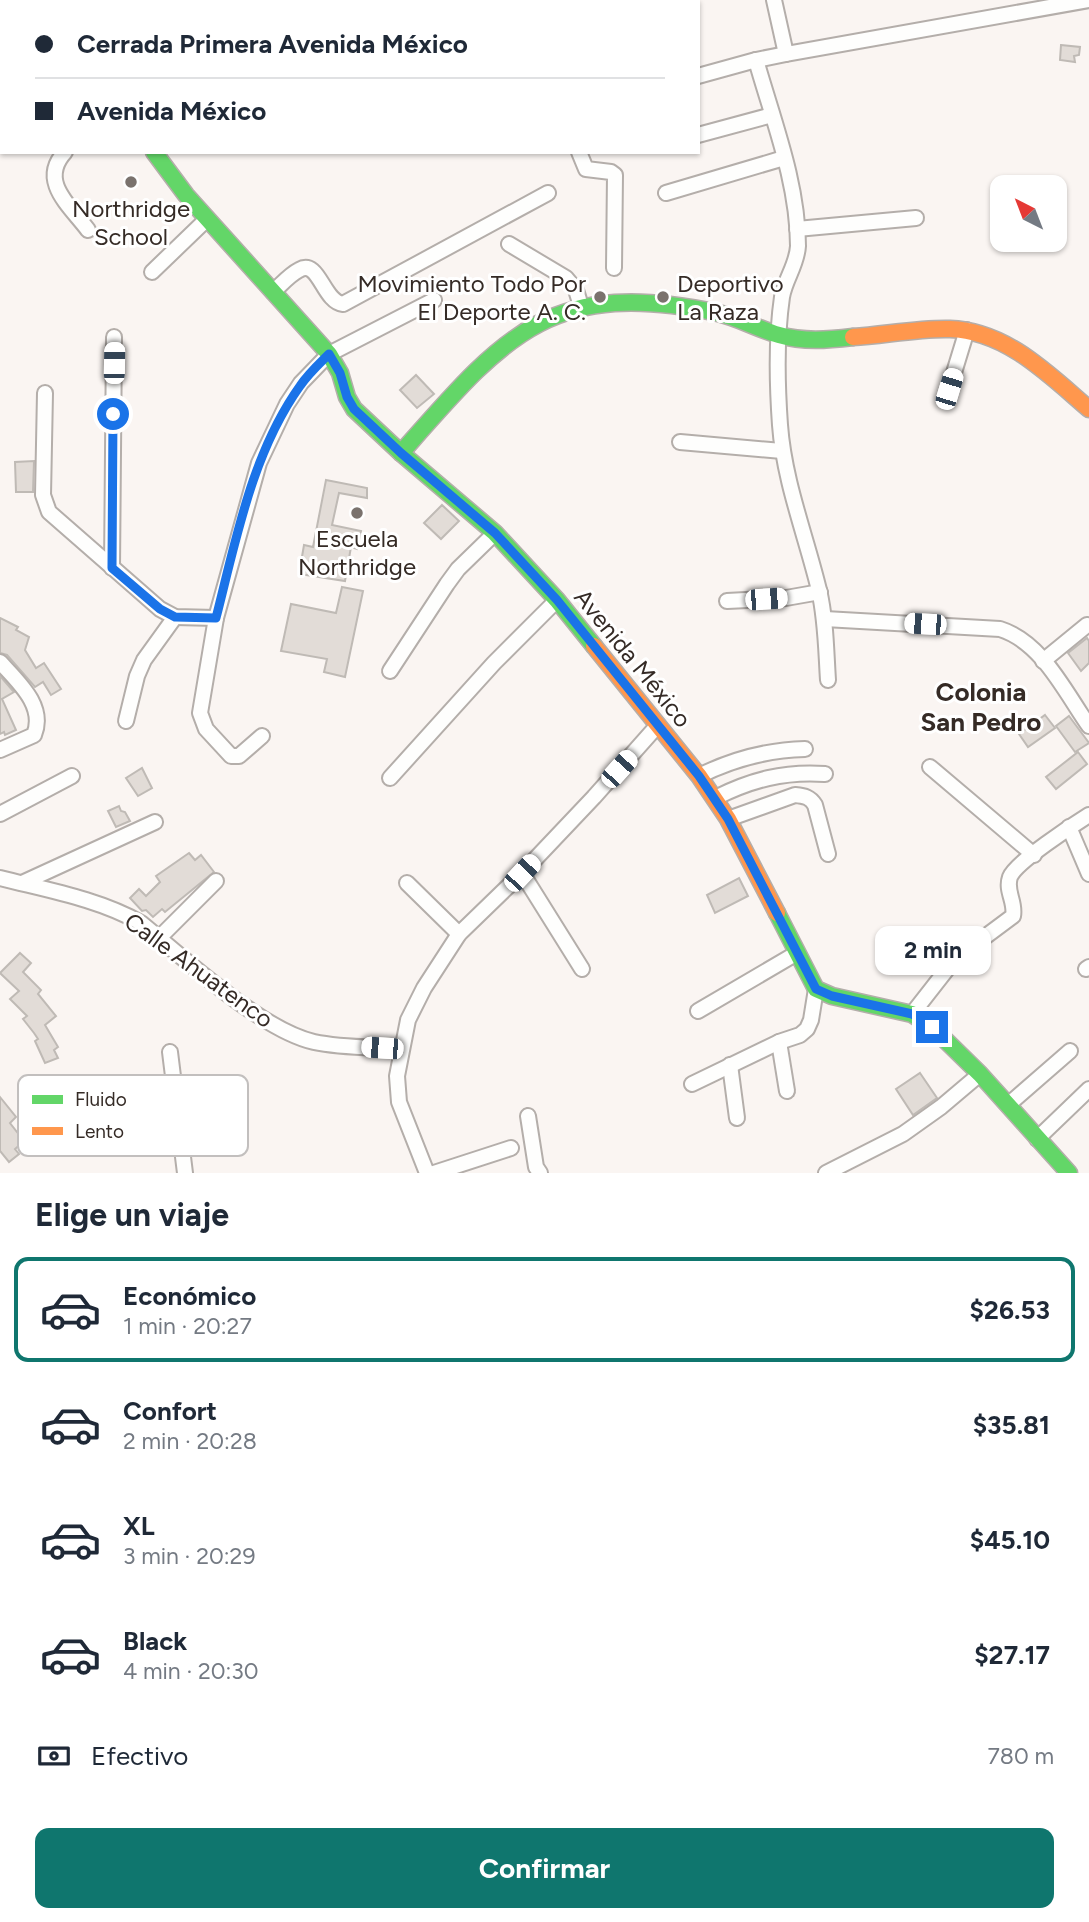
<!DOCTYPE html>
<html lang="es">
<head>
<meta charset="utf-8">
<style>
	body { margin:0; font-family:Figtree,sans-serif; background:#f6f6f7; color:#1f2937; height:100vh; display:flex; flex-direction:column; font-size:26px; white-space:nowrap }
	* { box-sizing:border-box; margin:0 }
	p { font-size:23px; color:#747a83 }
	.icon { flex:none; width:38px; height:38px; fill:none; stroke:currentColor; stroke-width:2; stroke-linecap:round; stroke-linejoin:round }
	.map { position:relative; height:1173px; overflow:hidden }
	.sheet { display:flex; flex-direction:column; background:#fff; flex:1 }
	.sheet>* { flex:none }
	.top-card { position:absolute; left:0px; top:0px; width:700px; height:154px; box-shadow:0 2px 5px #0004; display:grid; align-content:center; height:154px; padding:0 35px; background:#fff }
	.needle { width:46px; rotate:318deg }
	.buttons { position:absolute; left:990px; top:175px; display:grid; gap:14px }
	.buttons a { display:grid; place-items:center; width:77px; height:77px; border-radius:14px; background:#fff; box-shadow:0 2px 5px #0004; font-size:35px }
	.end { position:absolute; width:32px; height:32px; margin:-16px; border:9px solid #1a73e8; background:#fff; box-shadow:0 0 0 4px #fff }
	.from { border-radius:50% }
	.bubble { position:absolute; height:49px; border-radius:14px; background:#fff; box-shadow:0 2px 5px #0004; font-size:23px; font-weight:700; line-height:49px; text-align:center }
	.car { position:absolute; width:21px; height:42px; margin:-21px -10px; border-radius:9px; box-shadow:0 0 5px 2px #0007; background:linear-gradient(#fff 24%,#345 0 40%,#fff 0 76%,#345 0 86%,#fff 0) }
	.top-card b { display:flex; align-items:center; gap:24px; height:66px; font-size:26px }
	.top-card b+b { border-top:2px solid #e0e1e3 }
	.top-card i { width:18px; height:18px; background:#1f2937 }
	ul { padding:0; list-style:none }
	li { display:flex; align-items:center; gap:21px; height:105px; margin:0 14px 10px; padding:0 21px; border:4px solid transparent; border-radius:14px }
	li div { flex:1 }
	li b { display:block; font-size:26px }
	li em { font-style:normal; font-weight:700 }
	li.current { border-color:#0f766e }
	li>.icon { width:63px; height:63px; stroke-width:1.5 }
	h2 { padding:0 35px; font-size:32px; line-height:84px }
	.pay { display:flex; align-items:center; gap:18px; height:77px; padding:0 35px; font-size:26px }
	.pay p { margin-inline-start:auto }
	.primary-button { display:flex; gap:14px; margin-top:auto; padding:14px 35px }
	.primary-button a { flex:1; height:80px; border-radius:14px; background:#0f766e; color:#fff; font-size:28px; font-weight:700; line-height:80px; text-align:center }
	.map>svg:first-child { display:block }
	.building { fill:#e2dcd7; stroke:#bfbab5; stroke-width:2 }
	.lines { fill:none; stroke-linecap:round; stroke-linejoin:round }
	.street-casing { stroke:#b4aeaa; stroke-width:18 }
	.fast-casing { stroke:#b4aeaa; stroke-width:19 }
	.slow-casing { stroke:#b4aeaa; stroke-width:19 }
	.street { stroke:#fefefd; stroke-width:14 }
	.fast { stroke:#63d668; stroke-width:16 }
	.slow { stroke:#ff974d; stroke-width:16 }
	.route { stroke:#1a73e8; stroke-width:9 }
	.poi-dot { fill:#7a726d; stroke:#fff; stroke-width:2.5 }
	.labels { text-anchor:middle; dominant-baseline:central; stroke-width:6; stroke-linejoin:round; paint-order:stroke }
	.poi-label { font-size:24px; fill:#352b26; stroke:#fff }
	.street-label { font-size:24px; fill:#352b26; stroke:#fff }
	.neighbourhood-label { font-size:26px; font-weight:bold; fill:#352b26; stroke:#fff }
	.key { fill:#fff; stroke:#c2bfbe; stroke-width:2 }
	.key-label { font-size:19px; fill:#352b26 }
</style>
</head>
<body>
<div class="map">
<svg width="1089" height="1173" viewBox="0 0 1089 1173">
	<rect width="100%" height="100%" fill="#faf5f2"/>
	<g class="building">
		<polygon points="1061,45 1080,47 1079,55 1074,56 1075,62 1060,60"/>
		<polygon points="416,375 434,394 417,408 400,390"/>
		<polygon points="34,461 33,492 16,492 15,462"/>
		<polygon points="326,480 367,488 367,498 339,493 332,525 361,531 357,549 351,547 345,581 299,574 304,545 313,547"/>
		<polygon points="442,505 459,521 441,539 424,523"/>
		<polygon points="342,587 363,591 345,677 324,672 327,659 281,651 291,604 336,613"/>
		<polygon points="0,618 18,627 16,630 29,637 25,650 36,668 44,663 61,689 51,695 43,682 35,687 7,655 0,653"/>
		<polygon points="1087,638 1089,641 1089,663 1081,671 1068,653"/>
		<polygon points="0,676 14,692 2,699 16,730 5,735 4,732 0,734"/>
		<polygon points="1045,715 1055,728 1028,747 1019,734"/>
		<polygon points="1069,716 1089,743 1075,752 1056,726"/>
		<polygon points="1078,752 1087,764 1056,789 1046,777"/>
		<polygon points="142,768 152,788 138,796 126,778"/>
		<polygon points="119,806 121,811 125,812 130,821 116,827 108,811"/>
		<polygon points="189,853 195,860 201,855 214,872 165,912 162,909 153,917 146,910 142,911 130,898 139,889 146,896 160,882 156,876"/>
		<polygon points="739,878 748,896 715,913 707,895"/>
		<polygon points="20,953 31,963 23,972 41,990 38,994 56,1016 45,1025 58,1047 54,1050 58,1058 45,1063 35,1041 38,1039 34,1033 23,1019 27,1016 10,999 19,991 0,973"/>
		<polygon points="920,1073 937,1098 913,1115 896,1089"/>
		<polygon points="0,1097 16,1117 10,1123 24,1141 15,1149 19,1154 9,1162 0,1151"/>
	</g>
	<g class="lines">
		<defs>
			<g id="street">
				<polyline points="515,0 515,2"/>
				<polyline points="650,0 650,2"/>
				<polyline points="774,0 786,54"/>
				<polyline points="193,2 195,0"/>
				<polyline points="415,2 415,0"/>
				<polyline points="479,2 479,0"/>
				<polyline points="0,28 2,28"/>
				<path d="M756,60C773,120 798,183 798,246C797,265 785,279 782,297C776,338 777,383 780,425C784,481 806,536 819,590C826,620 826,650 828,680"/>
				<polyline points="698,76 756,60 786,54 1089,0"/>
				<polyline points="698,135 772,115"/>
				<path d="M65,152C38,181 70,206 88,230"/>
				<polyline points="579,152 586,169 611,172 615,175 614,268"/>
				<polyline points="666,193 784,158"/>
				<polyline points="797,229 916,218"/>
				<polyline points="509,244 566,278 576,290 581,306"/>
				<polyline points="152,272 207,219"/>
				<path d="M273,292C281,285 289,275 299,270C319,258 323,302 343,304L548,193"/>
				<polyline points="949,389 967,330"/>
				<polyline points="45,393 43,495 49,512 160,609 175,617 216,618"/>
				<polyline points="680,442 782,451"/>
				<polyline points="112,568 114,337"/>
				<polyline points="727,601 786,598 820,592"/>
				<path d="M825,619L1000,629C1042,642 1065,692 1089,726"/>
				<polyline points="1043,661 1087,625"/>
				<path d="M0,662C18,682 46,706 34,735L0,750"/>
				<polyline points="390,671 447,584 458,569 495,533"/>
				<polyline points="126,721 137,676 144,660 175,617"/>
				<polyline points="262,736 239,756 231,756 206,729 200,713 216,618 259,463 287,404 301,383 329,354 434,300"/>
				<polyline points="930,767 1034,855"/>
				<path d="M699,776C733,759 766,750 805,749"/>
				<polyline points="390,778 494,663 557,600"/>
				<path d="M715,798C751,780 784,771 825,774"/>
				<polyline points="0,814 72,776"/>
				<path d="M728,819L795,795C805,796 810,797 815,805L828,854"/>
				<polyline points="1069,827 1089,874"/>
				<polyline points="522,873 582,969"/>
				<path d="M0,878C47,890 99,899 141,923C184,958 261,1030 314,1042C342,1048 372,1047 401,1049"/>
				<polyline points="22,883 155,822"/>
				<polyline points="407,883 459,934"/>
				<polyline points="159,938 216,881"/>
				<polyline points="1086,969 1089,967"/>
				<polyline points="698,1011 797,953"/>
				<path d="M912,1014L948,968L962,954L1013,916C1016,902 1005,891 1010,877C1016,862 1073,825 1089,815"/>
				<polyline points="779,1042 787,1091"/>
				<polyline points="170,1052 185,1173"/>
				<polyline points="730,1065 737,1118"/>
				<polyline points="692,1084 779,1042 800,1035 807,1029 811,1020 816,989"/>
				<polyline points="1008,1105 1070,1051"/>
				<polyline points="528,1116 536,1167 540,1173"/>
				<polyline points="1037,1139 1089,1089"/>
				<polyline points="427,1173 399,1102 397,1076 408,1020 424,988 459,934 522,873 594,797 658,725"/>
				<polyline points="434,1173 511,1148"/>
				<polyline points="826,1173 903,1134 941,1107 980,1074"/>
			</g>
			<g id="fast">
				<polyline points="69,0 70,2"/>
				<polyline points="154,152 186,195 329,354 340,373 347,397 354,409 401,453 495,533 557,600 594,646"/>
				<path d="M401,453C504,336 550,277 718,313C739,318 758,329 779,335C803,342 828,340 853,337"/>
				<polyline points="777,913 816,989 832,996 912,1014 932,1027 980,1074 1069,1173"/>
			</g>
			<g id="slow">
				<path d="M853,337C885,335 919,328 950,329C1007,331 1049,375 1089,409"/>
				<polyline points="594,646 699,776 728,819 777,913"/>
			</g>
		</defs>
		<use href="#street" class="street-casing"/>
		<use href="#fast" class="fast-casing"/>
		<use href="#slow" class="slow-casing"/>
		<use href="#street" class="street"/>
		<use href="#fast" class="fast"/>
		<use href="#slow" class="slow"/>
	</g>
	<g class="lines">
		<path class="route" d="M113,414L112,568L160,609L175,617L216,618C236,540 252,453 300,386C308,374 319,364 329,354L340,373L347,397L354,409L401,453L495,533L557,600L699,776L728,819L816,989L832,996L912,1014L932,1027"/>
	</g>
	<g class="poi-dot">
		<circle cx="131" cy="182" r="7"/>
		<circle cx="600" cy="297" r="7"/>
		<circle cx="663" cy="297" r="7"/>
		<circle cx="357" cy="513" r="7"/>
	</g>
	<g class="labels">
		<g class="poi-label">
			<text x="131" y="208">Northridge<tspan x="131" dy="28">School</tspan></text>
			<text x="586" y="283" text-anchor="end">Movimiento Todo Por<tspan x="586" dy="28">El Deporte A. C.</tspan></text>
			<text x="677" y="283" text-anchor="start">Deportivo<tspan x="677" dy="28">La Raza</tspan></text>
			<text x="357" y="538">Escuela<tspan x="357" dy="28">Northridge</tspan></text>
		</g>
		<g class="street-label">
			<text transform="translate(633 658) rotate(51)">Avenida México</text>
			<text transform="translate(199 970) rotate(36)">Calle Ahuatenco</text>
		</g>
		<g class="neighbourhood-label">
			<text x="981" y="692">Colonia<tspan x="981" dy="30">San Pedro</tspan></text>
		</g>
	</g>
	<rect x="18" y="1075" width="230" height="81" rx="10" class="key"/>
	<rect x="32" y="1095" width="31" height="9" fill="#63d668"/>
	<rect x="32" y="1127" width="31" height="8" fill="#ff974d"/>
	<g class="key-label">
		<text x="75" y="1106">Fluido</text>
		<text x="75" y="1138">Lento</text>
	</g>
</svg>
<div class="buttons">
<a><svg class="needle" viewBox="-14 -14 28 28"><path d="M0-13l5 13h-10z" fill="#e53935"/><path d="M0 13l5-13h-10z" fill="#747a83"/></svg></a>
</div>
<i class="end from" style="left:113px;top:414px"></i>
<i class="end" style="left:932px;top:1027px"></i>
<div class="bubble" style="left:875px;top:926px;width:116px">2 min</div>
<i class="car" style="left:114px;top:363px;rotate:1deg"></i>
<i class="car" style="left:949px;top:389px;rotate:17deg"></i>
<i class="car" style="left:766px;top:599px;rotate:86deg"></i>
<i class="car" style="left:925px;top:624px;rotate:273deg"></i>
<i class="car" style="left:619px;top:769px;rotate:42deg"></i>
<i class="car" style="left:522px;top:873px;rotate:43deg"></i>
<i class="car" style="left:382px;top:1048px;rotate:274deg"></i>
<div class="top-card">
<b><i class="from"></i>Cerrada Primera Avenida México</b>
<b><i></i>Avenida México</b>
</div>
</div>
<section class="sheet">
<h2>Elige un viaje</h2>
<ul>
<li class="current"><svg class="icon" aria-label="car" viewBox="0 0 24 24"><path d="M5 17H2v-5l4-1 3-4h7l3 4 3 1v5h-3M9 17h6M6 11h13"/><circle cx="7" cy="17" r="2"/><circle cx="17" cy="17" r="2"/></svg><div><b>Económico</b><p>1 min · 20:27</p></div><em>$26.53</em></li>
<li><svg class="icon" aria-label="car" viewBox="0 0 24 24"><path d="M5 17H2v-5l4-1 3-4h7l3 4 3 1v5h-3M9 17h6M6 11h13"/><circle cx="7" cy="17" r="2"/><circle cx="17" cy="17" r="2"/></svg><div><b>Confort</b><p>2 min · 20:28</p></div><em>$35.81</em></li>
<li><svg class="icon" aria-label="car" viewBox="0 0 24 24"><path d="M5 17H2v-5l4-1 3-4h7l3 4 3 1v5h-3M9 17h6M6 11h13"/><circle cx="7" cy="17" r="2"/><circle cx="17" cy="17" r="2"/></svg><div><b>XL</b><p>3 min · 20:29</p></div><em>$45.10</em></li>
<li><svg class="icon" aria-label="car" viewBox="0 0 24 24"><path d="M5 17H2v-5l4-1 3-4h7l3 4 3 1v5h-3M9 17h6M6 11h13"/><circle cx="7" cy="17" r="2"/><circle cx="17" cy="17" r="2"/></svg><div><b>Black</b><p>4 min · 20:30</p></div><em>$27.17</em></li>
</ul>
<div class="pay"><svg class="icon" aria-label="cash" viewBox="0 0 24 24"><path d="M3 7h18v10H3z"/><circle cx="12" cy="12" r="2"/></svg>Efectivo<p>780 m</p></div>
<div class="primary-button"><a>Confirmar</a></div>
</section>
</body>
</html>
